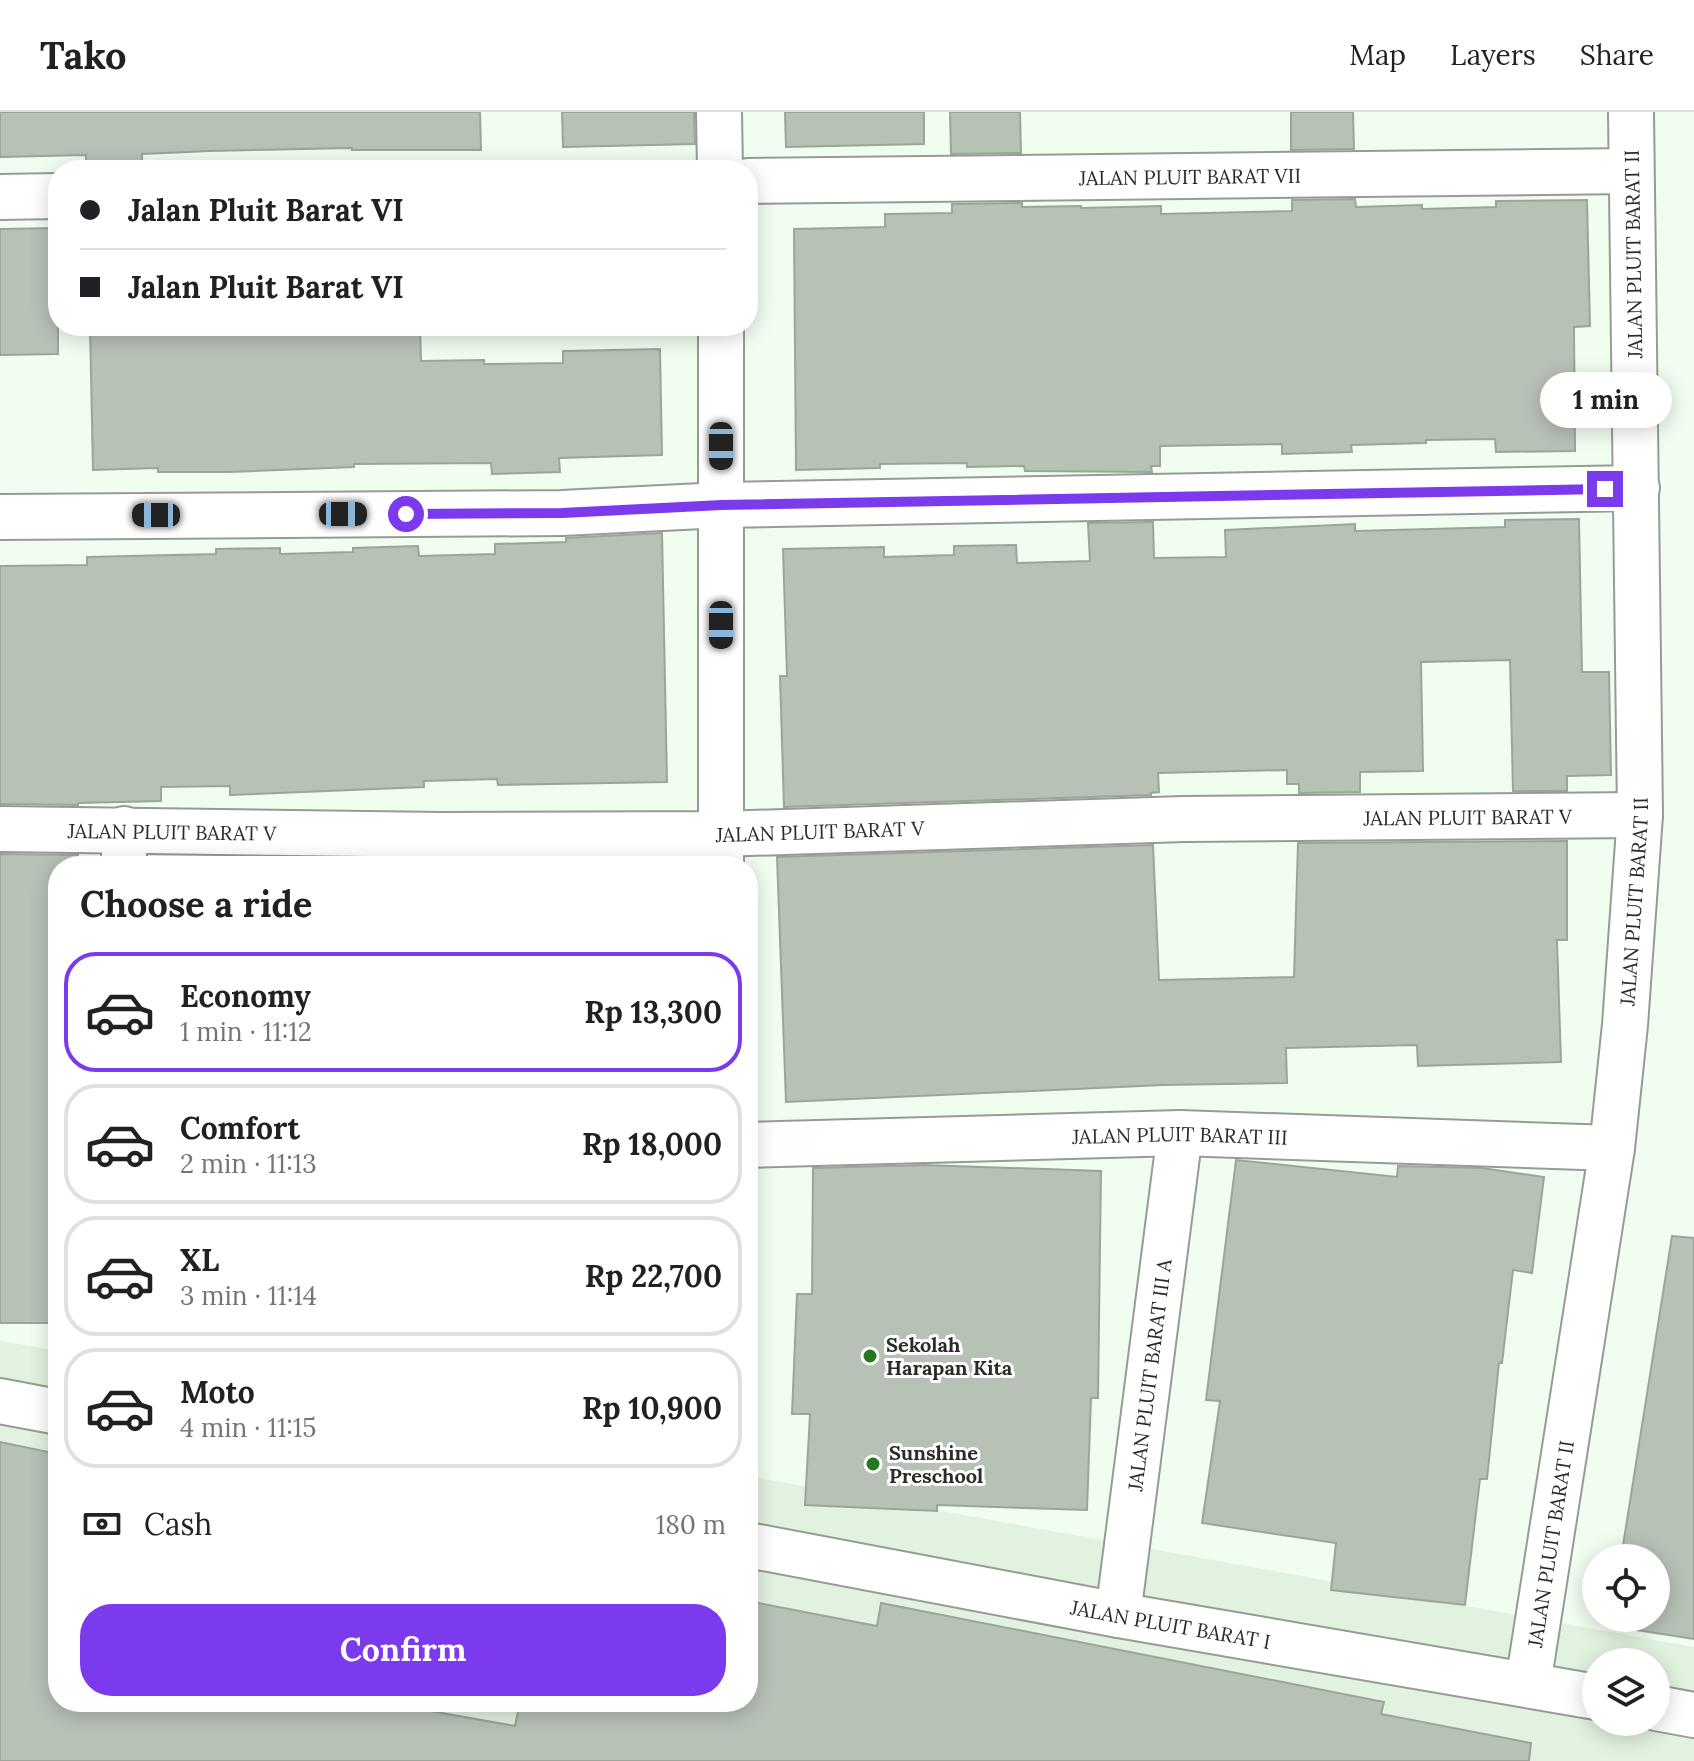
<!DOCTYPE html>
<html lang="en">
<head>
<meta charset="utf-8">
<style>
	body { margin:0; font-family:Lora,serif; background:#f2f2f2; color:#202124; height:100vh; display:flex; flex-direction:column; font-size:30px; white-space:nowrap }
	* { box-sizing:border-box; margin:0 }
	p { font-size:26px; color:#757577 }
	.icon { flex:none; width:44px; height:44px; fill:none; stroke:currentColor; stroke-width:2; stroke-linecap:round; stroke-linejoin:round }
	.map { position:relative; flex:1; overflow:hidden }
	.drawer { position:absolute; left:48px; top:744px; width:710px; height:856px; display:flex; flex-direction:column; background:#fff; border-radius:32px; box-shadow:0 4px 20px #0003 }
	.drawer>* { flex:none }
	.guide { position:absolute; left:48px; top:48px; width:710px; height:176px; border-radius:32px; box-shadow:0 4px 20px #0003; display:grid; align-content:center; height:176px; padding:0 32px; background:#fff }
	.controls { position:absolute; left:1582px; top:1432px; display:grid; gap:16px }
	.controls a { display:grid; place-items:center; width:88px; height:88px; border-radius:50%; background:#fff; box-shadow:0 4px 20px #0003; font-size:40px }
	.end { position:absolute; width:36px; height:36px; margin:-18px; border:10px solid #7c3aed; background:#fff; box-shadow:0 0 0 4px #fff }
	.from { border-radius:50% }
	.bubble { position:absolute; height:56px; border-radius:28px; background:#fff; box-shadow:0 4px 20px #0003; font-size:26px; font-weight:700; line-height:56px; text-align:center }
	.car { position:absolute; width:24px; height:48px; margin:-24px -12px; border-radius:10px; box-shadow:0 0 6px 2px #0007; background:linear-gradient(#222 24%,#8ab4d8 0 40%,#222 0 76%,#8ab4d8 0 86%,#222 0) }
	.guide b { display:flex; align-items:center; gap:28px; height:76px; font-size:30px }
	.guide b+b { border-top:2px solid #e0e0e0 }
	.guide i { width:20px; height:20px; background:#202124 }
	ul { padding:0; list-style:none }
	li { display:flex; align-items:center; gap:24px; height:120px; margin:0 16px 12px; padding:0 16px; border:4px solid #e0e0e0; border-radius:32px }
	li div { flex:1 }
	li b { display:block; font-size:30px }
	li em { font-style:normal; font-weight:700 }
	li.active { border-color:#7c3aed }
	li>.icon { width:72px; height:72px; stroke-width:1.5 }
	h2 { padding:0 32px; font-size:36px; line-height:96px }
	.pay { display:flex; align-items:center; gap:20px; height:88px; padding:0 32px; font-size:30px }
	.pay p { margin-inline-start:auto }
	.action { display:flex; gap:16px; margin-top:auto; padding:16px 32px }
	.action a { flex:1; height:92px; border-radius:32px; background:#7c3aed; color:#fff; font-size:32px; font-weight:700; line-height:92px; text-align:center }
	header { display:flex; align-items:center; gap:48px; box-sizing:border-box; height:112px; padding:0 40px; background:#fff; border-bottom:2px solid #e0e0e0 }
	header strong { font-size:38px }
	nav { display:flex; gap:44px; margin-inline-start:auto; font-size:28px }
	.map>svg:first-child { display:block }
	.built { fill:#e2f2e0; fill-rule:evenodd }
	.building { fill:#b7c1b6; stroke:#9ba59a; stroke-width:2 }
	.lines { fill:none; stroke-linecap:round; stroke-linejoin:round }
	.minor-casing { stroke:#949d93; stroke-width:48 }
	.minor { stroke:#fff; stroke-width:44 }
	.route { stroke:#7c3aed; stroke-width:10 }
	.poi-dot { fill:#257721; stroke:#fff; stroke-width:3 }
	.labels { text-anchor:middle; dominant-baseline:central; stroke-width:6; stroke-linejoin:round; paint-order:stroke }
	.street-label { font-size:20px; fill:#282c28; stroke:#fff }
	.poi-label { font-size:20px; font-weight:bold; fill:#282c28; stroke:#fff; text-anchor:start }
</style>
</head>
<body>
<header>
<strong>Tako</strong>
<nav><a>Map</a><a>Layers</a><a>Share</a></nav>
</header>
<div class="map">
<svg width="1694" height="1649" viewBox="0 0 1694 1649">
	<rect width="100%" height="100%" fill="#f2fdf1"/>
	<path class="built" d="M0,1229L58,1239V1590H748V1364L1694,1535V1649H0ZM1596,1550H1656V1610H1596Z"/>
	<g class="building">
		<polygon points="0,0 480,0 481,38 352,38 352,36 210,39 142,42 142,49 86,50 86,43 0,45"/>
		<polygon points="562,0 694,0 695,32 563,35"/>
		<polygon points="785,0 924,0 924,32 786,35"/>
		<polygon points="950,0 1020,0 1021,41 951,42"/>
		<polygon points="1291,0 1353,0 1354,37 1291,38"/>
		<polygon points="1355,87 1356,95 1422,93 1422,97 1496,95 1496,89 1587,88 1590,214 1574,215 1575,339 1496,340 1495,327 1426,328 1426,331 1351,333 1352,340 1282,342 1282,332 1160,334 1160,354 1151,354 1152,360 1025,359 1024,354 967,355 967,351 880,352 880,356 796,358 794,117 885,115 885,102 952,101 952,92 1022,91 1022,95 1081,94 1081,96 1161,94 1161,102 1292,99 1292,88"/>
		<polygon points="58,116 58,242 0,243 0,117"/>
		<polygon points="90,214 420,214 421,249 484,248 484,252 563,251 563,239 660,237 662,343 559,346 560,360 492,362 491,351 354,352 354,355 229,360 158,360 158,356 93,358"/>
		<polygon points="1579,407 1582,560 1609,560 1611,663 1567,664 1567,679 1513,679 1510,548 1421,550 1423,659 1360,660 1360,680 1299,681 1299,672 1287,672 1287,658 1158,661 1159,680 1151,681 1151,683 784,695 780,564 787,564 783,437 884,435 884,445 954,443 954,434 1016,433 1017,451 1090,449 1088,411 1153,410 1154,446 1226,445 1225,418 1355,412 1355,419 1505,415 1505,408"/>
		<polygon points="662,421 667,670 498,673 497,667 424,669 424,675 230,683 230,674 161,675 161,689 78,691 78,693 0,692 0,454 87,453 87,445 216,442 216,437 280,436 280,442 353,440 353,436 418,434 419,444 495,442 495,432 566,430 566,426"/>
		<polygon points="1567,729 1567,828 1557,828 1561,950 1418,954 1417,933 1286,936 1287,971 1163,973 786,990 777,745 1153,733 1159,868 1294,865 1298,731"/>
		<polygon points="0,742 78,743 78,754 58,754 58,1211 0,1211"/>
		<polygon points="1236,1048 1397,1065 1398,1054 1482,1056 1544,1065 1532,1161 1513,1158 1502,1251 1499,1251 1487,1367 1480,1367 1465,1493 1331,1478 1336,1431 1202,1411 1220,1289 1206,1288"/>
		<polygon points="924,1053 1101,1059 1098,1286 1091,1286 1087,1398 937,1393 937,1399 805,1393 810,1302 792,1302 797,1182 812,1182 813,1056"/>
		<polygon points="1672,1124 1694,1126 1694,1527 1610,1514 1611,1506 1656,1506 1656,1446 1621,1446"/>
		<polygon points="0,1330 58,1342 58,1590 380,1590 515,1614 520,1590 748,1590 748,1489 877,1514 881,1491 1384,1590 1381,1602 1531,1631 1529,1649 0,1649"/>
	</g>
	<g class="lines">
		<defs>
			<g id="minor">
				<polyline points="719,0 720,58"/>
				<path id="s1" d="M748,69L1631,59"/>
				<polyline points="0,85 58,84"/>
				<polyline points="721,214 721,754"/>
				<polyline points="0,405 562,401 722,393 1637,376"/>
				<path id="s2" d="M0,717L442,723L720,722L1184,707L1640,703"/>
				<polyline points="124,754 124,717"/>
				<path id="s3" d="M748,1033L1180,1021L1612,1036"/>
				<polyline points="0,1289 58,1300"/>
				<path id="s4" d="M748,1433L1118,1503L1596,1585"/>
				<path id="s5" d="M1118,1503L1180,1021"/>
				<path id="s6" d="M1528,1572L1612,1036L1625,913L1640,703L1631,0"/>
				<polyline points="1656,1596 1694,1603"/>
			</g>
		</defs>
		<use href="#minor" class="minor-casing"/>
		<use href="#minor" class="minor"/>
	</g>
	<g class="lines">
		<polyline class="route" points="406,402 562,401 722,393 1605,377"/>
	</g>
	<g class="poi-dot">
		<circle cx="870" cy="1244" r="8"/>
		<circle cx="873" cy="1352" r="8"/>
	</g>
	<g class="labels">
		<g class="street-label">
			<text stroke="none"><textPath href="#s1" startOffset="442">JALAN PLUIT BARAT VII</textPath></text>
			<text transform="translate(1633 142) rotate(-91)">JALAN PLUIT BARAT II</text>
			<text stroke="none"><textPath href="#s2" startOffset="1468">JALAN PLUIT BARAT V</textPath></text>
			<text stroke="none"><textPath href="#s2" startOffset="172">JALAN PLUIT BARAT V</textPath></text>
			<text stroke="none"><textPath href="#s2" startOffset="820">JALAN PLUIT BARAT V</textPath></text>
			<text stroke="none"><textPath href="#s6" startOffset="790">JALAN PLUIT BARAT II</textPath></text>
			<text stroke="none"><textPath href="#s3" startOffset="432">JALAN PLUIT BARAT III</textPath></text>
			<text stroke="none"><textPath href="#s5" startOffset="242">JALAN PLUIT BARAT III A</textPath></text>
			<text stroke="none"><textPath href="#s6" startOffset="142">JALAN PLUIT BARAT II</textPath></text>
			<text stroke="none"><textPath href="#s4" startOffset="430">JALAN PLUIT BARAT I</textPath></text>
		</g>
		<g class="poi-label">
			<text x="886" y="1232">Sekolah<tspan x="886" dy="23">Harapan Kita</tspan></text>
			<text x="889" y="1340">Sunshine<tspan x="889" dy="23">Preschool</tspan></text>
		</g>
	</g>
</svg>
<div class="controls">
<a><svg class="icon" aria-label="locate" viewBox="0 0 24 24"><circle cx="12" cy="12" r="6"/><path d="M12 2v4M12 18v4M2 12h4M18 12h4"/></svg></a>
<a><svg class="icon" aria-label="layers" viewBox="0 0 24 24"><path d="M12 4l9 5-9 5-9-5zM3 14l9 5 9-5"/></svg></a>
</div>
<i class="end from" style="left:406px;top:402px"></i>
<i class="end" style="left:1605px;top:377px"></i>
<div class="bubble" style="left:1540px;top:260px;width:132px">1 min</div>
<i class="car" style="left:721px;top:334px;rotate:180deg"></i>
<i class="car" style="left:343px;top:402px;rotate:90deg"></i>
<i class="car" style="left:156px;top:403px;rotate:270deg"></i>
<i class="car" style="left:721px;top:513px;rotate:180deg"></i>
<div class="guide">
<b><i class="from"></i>Jalan Pluit Barat VI</b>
<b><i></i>Jalan Pluit Barat VI</b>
</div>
<section class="drawer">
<h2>Choose a ride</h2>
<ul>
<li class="active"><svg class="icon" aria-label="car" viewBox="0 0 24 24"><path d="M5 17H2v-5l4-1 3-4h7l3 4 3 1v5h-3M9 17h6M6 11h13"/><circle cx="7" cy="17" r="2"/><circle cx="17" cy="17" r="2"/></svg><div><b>Economy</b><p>1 min · 11:12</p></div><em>Rp 13,300</em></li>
<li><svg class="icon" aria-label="car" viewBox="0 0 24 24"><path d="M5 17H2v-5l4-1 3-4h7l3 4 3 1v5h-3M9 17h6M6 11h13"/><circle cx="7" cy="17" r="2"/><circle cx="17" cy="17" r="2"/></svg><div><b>Comfort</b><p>2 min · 11:13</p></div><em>Rp 18,000</em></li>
<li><svg class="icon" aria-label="car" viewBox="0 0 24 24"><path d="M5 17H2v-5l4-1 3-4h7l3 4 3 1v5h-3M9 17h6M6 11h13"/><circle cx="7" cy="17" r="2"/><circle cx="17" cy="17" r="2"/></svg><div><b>XL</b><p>3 min · 11:14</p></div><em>Rp 22,700</em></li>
<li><svg class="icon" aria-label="car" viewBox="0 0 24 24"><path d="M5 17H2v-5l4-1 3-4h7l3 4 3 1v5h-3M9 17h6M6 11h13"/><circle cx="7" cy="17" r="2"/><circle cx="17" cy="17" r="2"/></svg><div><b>Moto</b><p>4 min · 11:15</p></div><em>Rp 10,900</em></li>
</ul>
<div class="pay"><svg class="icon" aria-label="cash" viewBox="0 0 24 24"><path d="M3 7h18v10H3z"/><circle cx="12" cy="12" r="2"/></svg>Cash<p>180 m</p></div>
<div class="action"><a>Confirm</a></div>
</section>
</div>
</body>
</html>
